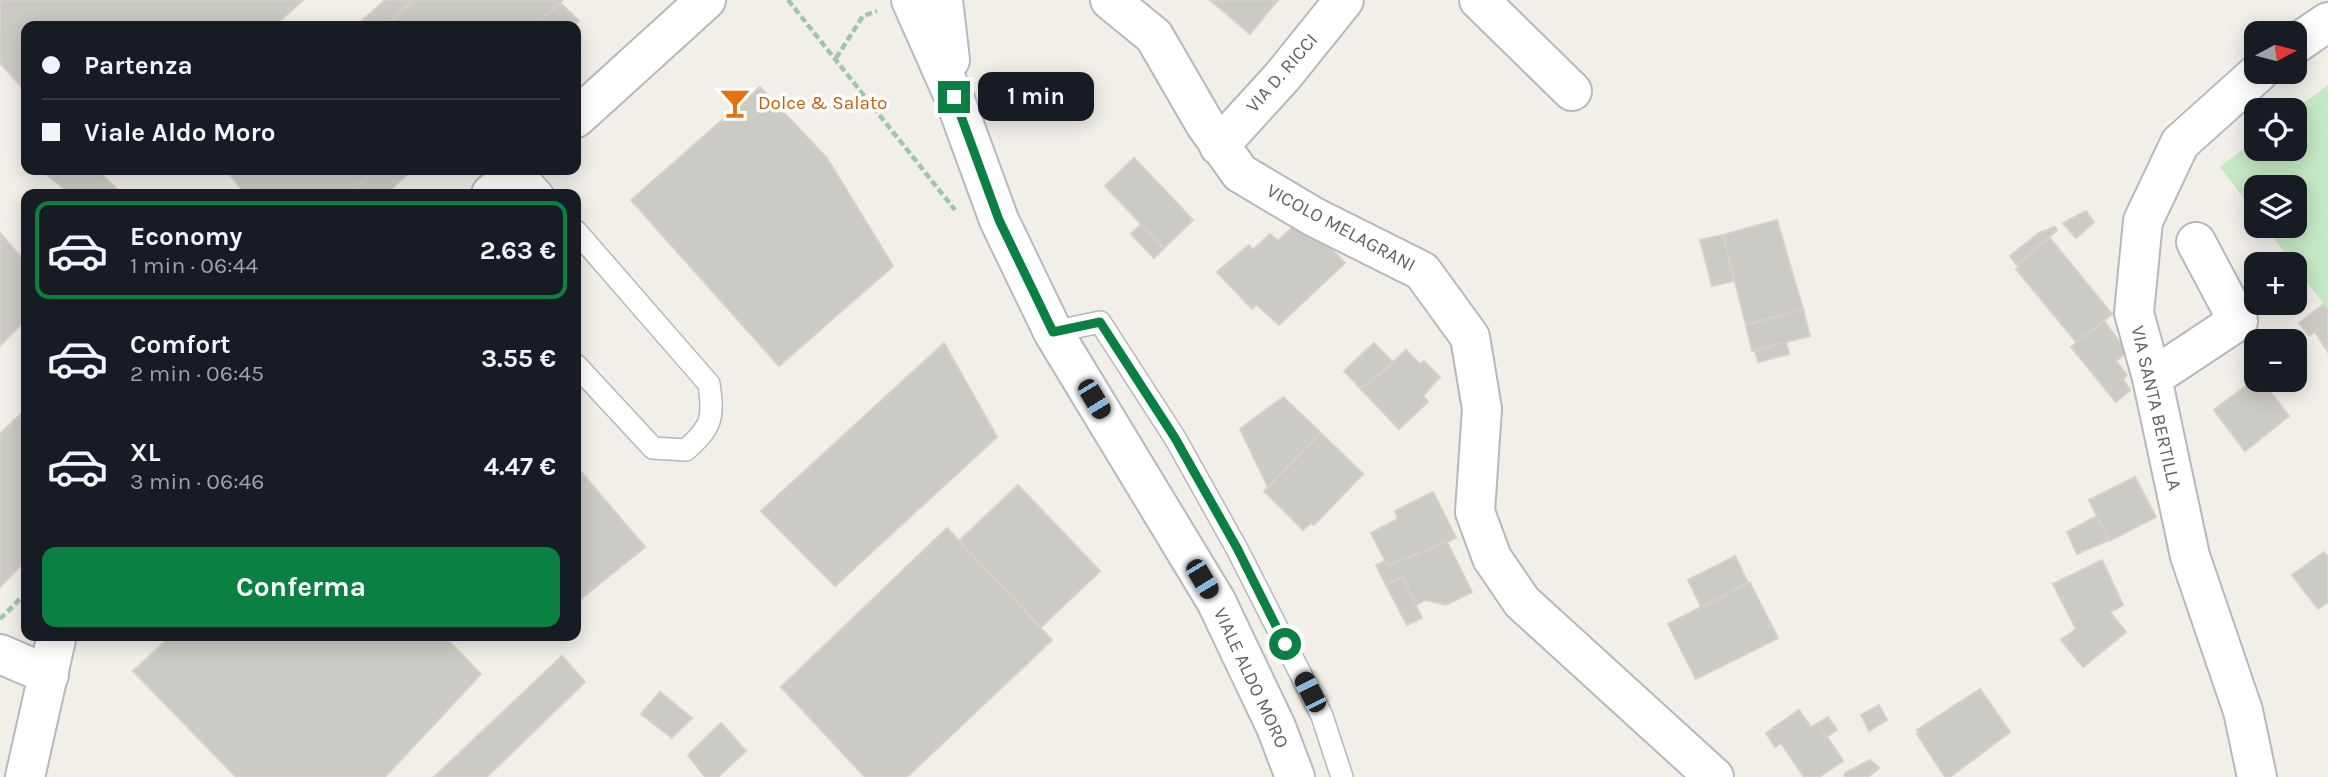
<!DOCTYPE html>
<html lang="it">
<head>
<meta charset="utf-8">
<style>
	body { margin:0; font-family:Karla,sans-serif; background:#242831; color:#f1f3f6; height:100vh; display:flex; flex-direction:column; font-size:26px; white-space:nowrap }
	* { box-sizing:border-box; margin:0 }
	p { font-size:23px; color:#9ea1a6 }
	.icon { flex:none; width:38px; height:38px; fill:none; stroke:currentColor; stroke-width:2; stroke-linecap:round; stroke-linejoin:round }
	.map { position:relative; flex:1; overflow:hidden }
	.side { position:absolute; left:21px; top:189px; width:560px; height:452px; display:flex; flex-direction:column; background:#171b24; border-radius:14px; box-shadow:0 4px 18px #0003 }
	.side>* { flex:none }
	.top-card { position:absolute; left:21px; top:21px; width:560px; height:154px; border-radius:14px; box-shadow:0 4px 18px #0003; display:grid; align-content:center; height:154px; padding:0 21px; background:#171b24 }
	.needle { width:46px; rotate:83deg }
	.buttons { position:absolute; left:2244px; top:21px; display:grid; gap:14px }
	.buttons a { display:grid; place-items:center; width:63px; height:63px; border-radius:14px; background:#171b24; box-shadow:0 4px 18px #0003; font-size:35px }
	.end { position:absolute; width:32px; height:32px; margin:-16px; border:9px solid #0b8043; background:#fff; box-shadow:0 0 0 4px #fff }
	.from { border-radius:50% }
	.bubble { position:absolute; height:49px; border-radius:14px; background:#171b24; box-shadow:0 4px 18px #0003; font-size:23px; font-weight:700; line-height:49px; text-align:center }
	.car { position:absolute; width:21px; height:42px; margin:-21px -10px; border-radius:9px; box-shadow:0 0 5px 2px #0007; background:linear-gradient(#222 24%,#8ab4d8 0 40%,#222 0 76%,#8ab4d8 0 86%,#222 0) }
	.top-card b { display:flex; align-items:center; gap:24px; height:66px; font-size:26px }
	.top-card b+b { border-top:2px solid #363941 }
	.top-card i { width:18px; height:18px; background:#f1f3f6 }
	ul { padding:12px 0 0; list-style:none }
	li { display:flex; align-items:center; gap:21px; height:98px; margin:0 14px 10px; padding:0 7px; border:4px solid transparent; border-radius:14px }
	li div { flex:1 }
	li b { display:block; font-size:26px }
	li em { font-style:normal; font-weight:700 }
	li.active { border-color:#0b8043 }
	li>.icon { width:63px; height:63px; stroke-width:1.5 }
	.button { display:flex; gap:14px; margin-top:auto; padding:14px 21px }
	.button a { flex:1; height:80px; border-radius:14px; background:#0b8043; color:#fff; font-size:28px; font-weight:700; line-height:80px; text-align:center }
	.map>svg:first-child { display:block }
	.green { fill:#c5e8c5 }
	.building { fill:#cccac5; stroke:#d6d1c6; stroke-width:2 }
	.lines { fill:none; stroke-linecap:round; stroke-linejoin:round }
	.lane-casing { stroke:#b5b8bc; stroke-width:24 }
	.street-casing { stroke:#b5b8bc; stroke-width:42 }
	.secondary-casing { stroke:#b6babf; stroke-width:42 }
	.path { stroke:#9cc7a9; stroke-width:4.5; stroke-dasharray:7 3.5; stroke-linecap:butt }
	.lane { stroke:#fff; stroke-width:21 }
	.street { stroke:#fff; stroke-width:38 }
	.secondary { stroke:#fff; stroke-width:38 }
	.route { stroke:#0b8043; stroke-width:9 }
	.labels { text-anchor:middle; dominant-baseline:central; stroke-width:7; stroke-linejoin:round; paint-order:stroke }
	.street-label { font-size:19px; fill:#5f6368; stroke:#fff }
	.food-label { font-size:19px; fill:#c56008; stroke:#fff; text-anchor:start }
</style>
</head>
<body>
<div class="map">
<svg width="2328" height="777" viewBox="0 0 2328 777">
	<rect width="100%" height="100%" fill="#f1efe8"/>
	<polygon class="green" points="2328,85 2328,310 2265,226 2294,226 2294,187 2256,187 2256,214 2220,167 2256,139 2256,149 2294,149 2294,110"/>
	<g class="building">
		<polygon points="0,0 303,0 274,26 26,26 26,92 0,63"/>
		<polygon points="385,0 414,0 385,26 356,26"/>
		<polygon points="414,0 563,0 534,26 385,26"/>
		<polygon points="1210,0 1278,0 1250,34"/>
		<polygon points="560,3 579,21 573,26 534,26"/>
		<polygon points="760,87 827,158 893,266 779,366 631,200"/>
		<polygon points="1134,158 1193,220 1164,248 1105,186"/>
		<polygon points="41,170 97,170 122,194 71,194"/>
		<polygon points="226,170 375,170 348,194 246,194"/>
		<polygon points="375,170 412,170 386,194 348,194"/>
		<polygon points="2086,211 2094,222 2076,238 2063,223"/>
		<polygon points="1777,220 1803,309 1746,325 1723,235"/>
		<polygon points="1141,224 1164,248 1154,258 1131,234"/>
		<polygon points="1295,225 1310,240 1317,234 1345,263 1279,325 1257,305 1252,309 1217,272 1249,245 1253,250 1270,234 1278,241"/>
		<polygon points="2055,227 2057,230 2017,265 2010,256 2039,233"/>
		<polygon points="0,233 26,263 26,319 0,346"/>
		<polygon points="1723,235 1734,281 1712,286 1700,240"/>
		<polygon points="2049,237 2112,314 2077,343 2016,269 2019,267 2017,265"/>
		<polygon points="2324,304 2328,310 2328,352 2315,332 2309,336 2299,323"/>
		<polygon points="1803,309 1810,336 1752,351 1746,325"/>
		<polygon points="2104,321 2127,352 2116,361 2127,375 2123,379 2130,390 2116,402 2071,347"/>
		<polygon points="1786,342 1789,354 1758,362 1755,351"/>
		<polygon points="944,343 997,437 835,586 761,511"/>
		<polygon points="1374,343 1393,362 1361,389 1344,371"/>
		<polygon points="1406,350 1420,364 1424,361 1440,377 1423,396 1428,402 1399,429 1361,389 1376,375 1378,377"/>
		<polygon points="2256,378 2261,380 2289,416 2245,451 2214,410"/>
		<polygon points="1283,397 1321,433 1268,487 1240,429"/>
		<polygon points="26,409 26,560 0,587 0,434"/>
		<polygon points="1321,433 1363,474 1314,525 1311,523 1303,530 1264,491"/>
		<polygon points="576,466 645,547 576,603"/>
		<polygon points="2135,477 2156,517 2109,541 2089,500"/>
		<polygon points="1018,485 1100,571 1041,627 959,541"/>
		<polygon points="1433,492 1456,538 1388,566 1371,533 1398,519 1395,511"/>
		<polygon points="2097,516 2109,540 2077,554 2067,532"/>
		<polygon points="947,528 1052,640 907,777 865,777 781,687"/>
		<polygon points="1447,542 1472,592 1446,605 1425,600 1416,605 1402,577 1386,585 1376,565 1385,561 1388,566"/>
		<polygon points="2324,552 2328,557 2328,602 2318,609 2292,575"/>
		<polygon points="1735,556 1748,583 1701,607 1688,580"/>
		<polygon points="2102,560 2123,605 2110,612 2126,632 2083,667 2061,640 2076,629 2053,584"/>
		<polygon points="1402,577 1422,618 1407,625 1386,585"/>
		<polygon points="1748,583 1750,583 1778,638 1696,679 1668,624"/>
		<polygon points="172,635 443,635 481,674 385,777 236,777 133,671"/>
		<polygon points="562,656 585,682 487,777 434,777"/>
		<polygon points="1980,689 2010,732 1950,777 1945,777 1917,734 1919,733 1917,730"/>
		<polygon points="660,692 692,718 672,738 641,714"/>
		<polygon points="1879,705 1887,720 1869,731 1861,715"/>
		<polygon points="1799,710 1811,727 1818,723 1843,761 1819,777 1804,777 1781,743 1775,747 1766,733"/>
		<polygon points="1828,717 1837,730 1826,737 1818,723"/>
		<polygon points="721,723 746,751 718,777 705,777 688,755"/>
		<polygon points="1870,760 1879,768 1868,777 1844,777 1845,773"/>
	</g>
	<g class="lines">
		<defs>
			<g id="lane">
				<polyline points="522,170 543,194"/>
				<path d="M576,231L709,384C714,419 712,426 686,450L653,448L576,365"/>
				<polyline points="1053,332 1100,322 1175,438 1237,549 1322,716 1342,777"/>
			</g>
			<g id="street">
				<polyline points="1110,0 1154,36 1205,124 1240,173 1314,217 1422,271 1470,337 1482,409 1475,512 1492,558 1522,602 1714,777"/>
				<polyline points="1479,0 1572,91"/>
				<polyline points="2294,45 2328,22"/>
				<polyline points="576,118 706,0"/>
				<polyline points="1219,146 1282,77 1344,0"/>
				<polyline points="491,194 519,170"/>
				<polyline points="2152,378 2238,321 2196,242"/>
				<polyline points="0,654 49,675"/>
				<polyline points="25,777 57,635"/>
				<polyline points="2257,777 2243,711 2190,556 2152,378 2134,313 2143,221 2180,143 2259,72"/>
			</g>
			<g id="secondary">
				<polyline points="911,0 954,97 999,220 1053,332 1216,601 1276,727 1295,777"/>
				<polyline points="943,0 950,60"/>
			</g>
		</defs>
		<use href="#lane" class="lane-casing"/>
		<use href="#street" class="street-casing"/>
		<use href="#secondary" class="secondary-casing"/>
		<g class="path">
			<polyline points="788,0 955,210"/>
			<polyline points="836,58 863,16 877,11"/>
			<polyline points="0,619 26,593"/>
		</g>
		<use href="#lane" class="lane"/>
		<use href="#street" class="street"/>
		<use href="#secondary" class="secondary"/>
	</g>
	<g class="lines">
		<polyline class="route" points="954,97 999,220 1053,332 1100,322 1175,438 1237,548 1285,644"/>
	</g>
	<defs>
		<symbol id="bar-bare" viewBox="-9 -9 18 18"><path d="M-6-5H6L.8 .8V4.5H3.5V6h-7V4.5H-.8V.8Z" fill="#e8710a" stroke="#fff" stroke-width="2.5" paint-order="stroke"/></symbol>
	</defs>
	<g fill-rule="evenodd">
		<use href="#bar-bare" x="713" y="81" width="44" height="44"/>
	</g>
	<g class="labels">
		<g class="street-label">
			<text transform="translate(1282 73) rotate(-49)">VIA D. RICCI</text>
			<text transform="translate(1341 228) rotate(28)">VICOLO MELAGRANI</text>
			<text transform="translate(2156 408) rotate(77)">VIA SANTA BERTILLA</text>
			<text transform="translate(1251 678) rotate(65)">VIALE ALDO MORO</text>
		</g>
		<g class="food-label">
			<text x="758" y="103">Dolce &amp; Salato</text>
		</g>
	</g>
</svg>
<div class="buttons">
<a><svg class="needle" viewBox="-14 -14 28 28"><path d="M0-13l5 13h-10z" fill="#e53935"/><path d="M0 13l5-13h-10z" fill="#9ea1a6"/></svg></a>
<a><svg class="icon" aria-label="locate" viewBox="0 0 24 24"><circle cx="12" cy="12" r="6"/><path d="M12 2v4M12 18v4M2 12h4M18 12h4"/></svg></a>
<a><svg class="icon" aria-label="layers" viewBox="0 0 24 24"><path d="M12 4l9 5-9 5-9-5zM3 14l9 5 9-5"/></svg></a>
<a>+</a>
<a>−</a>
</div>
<i class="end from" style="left:1285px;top:644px"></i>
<i class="end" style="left:954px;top:97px"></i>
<div class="bubble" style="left:978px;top:72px;width:116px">1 min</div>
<i class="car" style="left:1094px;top:399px;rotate:149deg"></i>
<i class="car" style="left:1202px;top:579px;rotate:149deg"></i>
<i class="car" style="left:1310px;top:692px;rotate:333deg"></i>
<div class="top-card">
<b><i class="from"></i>Partenza</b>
<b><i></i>Viale Aldo Moro</b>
</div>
<section class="side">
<ul>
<li class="active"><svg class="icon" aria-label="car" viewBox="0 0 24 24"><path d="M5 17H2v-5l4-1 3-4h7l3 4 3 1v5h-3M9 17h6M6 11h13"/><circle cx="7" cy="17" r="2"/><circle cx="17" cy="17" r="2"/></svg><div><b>Economy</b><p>1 min · 06:44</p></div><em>2.63 €</em></li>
<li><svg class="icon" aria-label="car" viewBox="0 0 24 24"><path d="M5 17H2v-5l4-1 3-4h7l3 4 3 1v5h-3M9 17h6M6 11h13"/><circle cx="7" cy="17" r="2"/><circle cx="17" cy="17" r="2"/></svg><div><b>Comfort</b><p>2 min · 06:45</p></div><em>3.55 €</em></li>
<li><svg class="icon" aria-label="car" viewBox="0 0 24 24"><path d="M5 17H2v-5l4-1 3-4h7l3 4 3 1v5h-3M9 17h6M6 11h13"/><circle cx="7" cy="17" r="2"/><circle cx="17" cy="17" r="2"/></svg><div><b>XL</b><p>3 min · 06:46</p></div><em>4.47 €</em></li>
</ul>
<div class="button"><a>Conferma</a></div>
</section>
</div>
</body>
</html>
